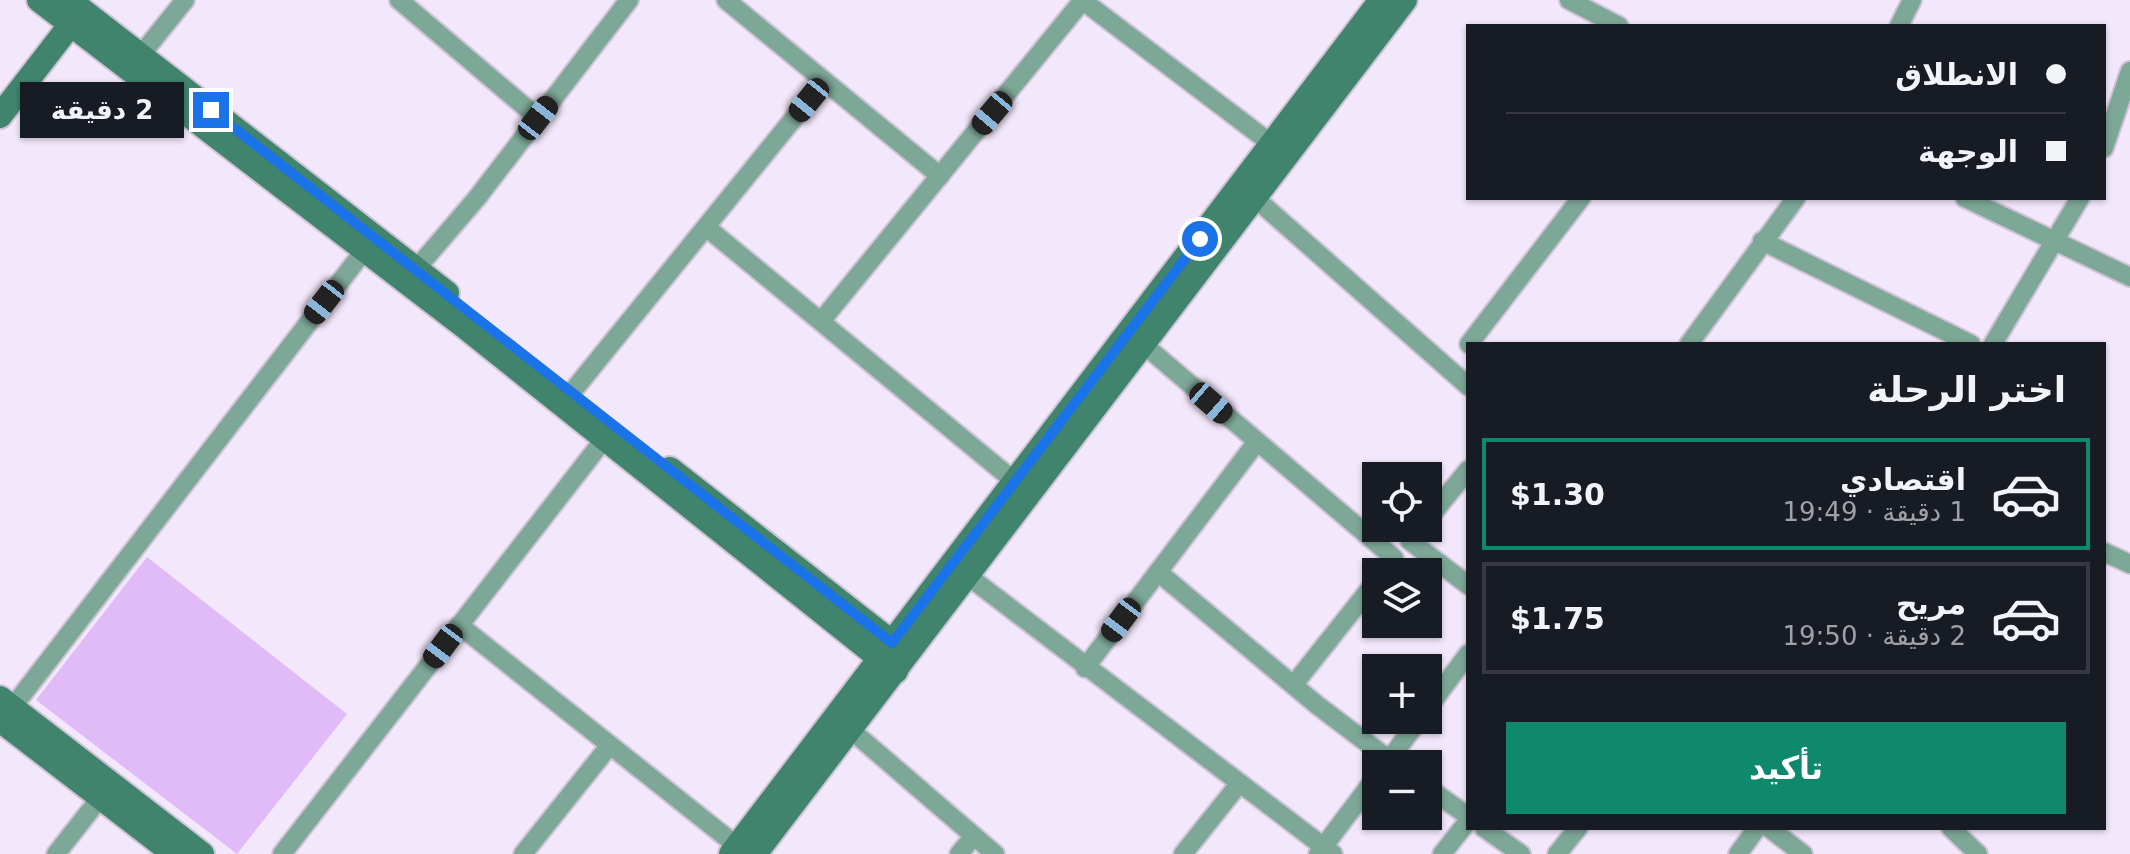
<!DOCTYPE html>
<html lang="ar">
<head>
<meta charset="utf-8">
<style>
	body { margin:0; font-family:"DejaVu Sans","Noto Sans Arabic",sans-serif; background:#242831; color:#f1f3f6; direction:rtl; height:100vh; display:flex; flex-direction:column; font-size:30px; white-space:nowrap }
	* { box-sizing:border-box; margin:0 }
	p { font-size:26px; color:#9ea1a6 }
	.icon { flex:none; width:44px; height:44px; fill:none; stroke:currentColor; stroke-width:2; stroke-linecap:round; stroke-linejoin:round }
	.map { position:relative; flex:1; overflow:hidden; direction:ltr }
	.panel { position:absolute; left:1466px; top:342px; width:640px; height:488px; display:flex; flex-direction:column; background:#171b24; border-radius:0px; box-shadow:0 2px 6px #0004; direction:rtl }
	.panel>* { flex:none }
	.top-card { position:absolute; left:1466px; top:24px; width:640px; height:176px; border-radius:0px; box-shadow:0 2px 6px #0004; direction:rtl; display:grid; align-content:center; height:176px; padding:0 40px; background:#171b24 }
	.buttons { position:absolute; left:1362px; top:462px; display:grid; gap:16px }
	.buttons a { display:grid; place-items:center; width:80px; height:80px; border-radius:0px; background:#171b24; box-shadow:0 2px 6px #0004; font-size:40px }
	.end { position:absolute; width:36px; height:36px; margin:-18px; border:10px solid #1a73e8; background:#fff; box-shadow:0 0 0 4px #fff }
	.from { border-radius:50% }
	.bubble { position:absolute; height:56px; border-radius:0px; background:#171b24; box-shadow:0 2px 6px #0004; font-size:26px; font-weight:600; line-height:56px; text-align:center; direction:rtl }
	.car { position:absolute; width:24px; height:48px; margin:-24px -12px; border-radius:10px; box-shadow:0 0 6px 2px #0007; background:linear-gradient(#222 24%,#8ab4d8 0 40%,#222 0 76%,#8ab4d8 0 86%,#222 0) }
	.top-card b { display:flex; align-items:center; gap:28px; height:76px; font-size:30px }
	.top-card b+b { border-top:2px solid #363941 }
	.top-card i { width:20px; height:20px; background:#f1f3f6 }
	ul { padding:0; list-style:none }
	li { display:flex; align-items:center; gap:24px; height:112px; margin:0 16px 12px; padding:0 24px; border:4px solid #363941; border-radius:0px }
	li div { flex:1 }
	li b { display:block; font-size:30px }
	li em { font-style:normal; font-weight:600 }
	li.active { border-color:#0f896b }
	li>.icon { width:72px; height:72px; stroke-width:1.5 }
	h2 { padding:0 40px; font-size:36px; line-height:96px }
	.action { display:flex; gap:16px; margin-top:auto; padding:16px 40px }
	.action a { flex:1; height:92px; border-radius:0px; background:#0f896b; color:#fff; font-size:32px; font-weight:600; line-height:92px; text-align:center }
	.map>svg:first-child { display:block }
	.green { fill:#e0bbf7 }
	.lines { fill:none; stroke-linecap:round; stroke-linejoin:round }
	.street-casing { stroke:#cdc3d4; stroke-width:22 }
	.secondary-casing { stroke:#cdc3d4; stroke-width:28 }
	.street { stroke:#7da797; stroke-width:18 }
	.secondary { stroke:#41846e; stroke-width:24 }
	.route { stroke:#1a73e8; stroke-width:10 }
</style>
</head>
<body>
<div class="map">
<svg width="2130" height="854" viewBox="0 0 2130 854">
	<rect width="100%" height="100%" fill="#f3e8fb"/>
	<polygon class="green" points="147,557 347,714 237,854 36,700"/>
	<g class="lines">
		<defs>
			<g id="street">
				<polyline points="399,0 538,118"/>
				<polyline points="726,0 940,176"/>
				<polyline points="1082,0 1273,145"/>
				<polyline points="1569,0 1619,26"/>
				<polyline points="1899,26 1912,0"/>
				<polyline points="140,56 185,0"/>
				<polyline points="2104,148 2130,71"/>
				<polyline points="1255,198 1468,386"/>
				<polyline points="1965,198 2130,277"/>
				<polyline points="706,227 1013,480"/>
				<polyline points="1762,241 1971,344"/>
				<polyline points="410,276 477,198 629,0"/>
				<polyline points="822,320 1083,0"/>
				<polyline points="1143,344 1394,558"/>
				<polyline points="1469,344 1581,198"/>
				<polyline points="1689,344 1796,198"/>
				<polyline points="1993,344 2080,198"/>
				<polyline points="572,392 824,81"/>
				<polyline points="1428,519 1468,470"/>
				<polyline points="1410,541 1468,585"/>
				<polyline points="2104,552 2130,564"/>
				<polyline points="1158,572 1317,705 1395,764"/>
				<polyline points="968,576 1333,854"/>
				<polyline points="459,625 737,846"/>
				<polyline points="1085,668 1256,443"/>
				<polyline points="1295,683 1376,581"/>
				<polyline points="12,708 363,252"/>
				<polyline points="1428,708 1468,654"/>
				<polyline points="851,730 995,854"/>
				<polyline points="1386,764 1419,720"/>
				<polyline points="1428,788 1468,816"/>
				<polyline points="1484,828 1521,854"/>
				<polyline points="1769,828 1803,854"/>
				<polyline points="1951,828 1978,854"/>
				<polyline points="56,854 100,798"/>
				<polyline points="282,854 605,438"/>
				<polyline points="523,854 610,745"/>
				<polyline points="959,854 973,837"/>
				<polyline points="1183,854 1239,784"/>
				<polyline points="1318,854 1376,777"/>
				<polyline points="1442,854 1468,821"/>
				<polyline points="1557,854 1578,828"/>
				<polyline points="1738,854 1757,828"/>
			</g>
			<g id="secondary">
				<polyline points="39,0 465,327 896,671"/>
				<polyline points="69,0 447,293"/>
				<polyline points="0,116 71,24"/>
				<polyline points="670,469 903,651"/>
				<polyline points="0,698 202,854"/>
				<polyline points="0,720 174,854"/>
				<polyline points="731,854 1381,0"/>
				<polyline points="755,854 1405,0"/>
			</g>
		</defs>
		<use href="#street" class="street-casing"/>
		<use href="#secondary" class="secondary-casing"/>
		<use href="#street" class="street"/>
		<use href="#secondary" class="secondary"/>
	</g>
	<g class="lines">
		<polyline class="route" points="211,110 892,643 1200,239"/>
	</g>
</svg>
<div class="buttons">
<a><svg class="icon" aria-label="locate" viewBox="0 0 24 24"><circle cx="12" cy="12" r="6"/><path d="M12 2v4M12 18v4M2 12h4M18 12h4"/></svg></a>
<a><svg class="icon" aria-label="layers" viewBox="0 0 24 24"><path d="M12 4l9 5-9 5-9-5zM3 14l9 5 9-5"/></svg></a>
<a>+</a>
<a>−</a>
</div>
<i class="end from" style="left:1200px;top:239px"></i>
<i class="end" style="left:211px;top:110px"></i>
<div class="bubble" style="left:20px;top:82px;width:164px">2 دقيقة</div>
<i class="car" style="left:809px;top:100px;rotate:219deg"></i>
<i class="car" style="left:992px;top:113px;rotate:220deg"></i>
<i class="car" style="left:538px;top:118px;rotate:38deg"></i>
<i class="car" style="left:324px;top:302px;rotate:218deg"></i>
<i class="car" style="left:1211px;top:403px;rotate:131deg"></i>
<i class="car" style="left:1121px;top:620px;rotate:217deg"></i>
<i class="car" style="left:443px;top:646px;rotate:217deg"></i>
<div class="top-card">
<b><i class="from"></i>الانطلاق</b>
<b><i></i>الوجهة</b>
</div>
<section class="panel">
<h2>اختر الرحلة</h2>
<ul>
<li class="active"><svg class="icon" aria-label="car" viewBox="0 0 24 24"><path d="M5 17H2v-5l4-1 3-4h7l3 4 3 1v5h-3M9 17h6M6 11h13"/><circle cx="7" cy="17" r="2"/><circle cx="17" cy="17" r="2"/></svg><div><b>اقتصادي</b><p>1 دقيقة · 19:49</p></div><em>$1.30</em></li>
<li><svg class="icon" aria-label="car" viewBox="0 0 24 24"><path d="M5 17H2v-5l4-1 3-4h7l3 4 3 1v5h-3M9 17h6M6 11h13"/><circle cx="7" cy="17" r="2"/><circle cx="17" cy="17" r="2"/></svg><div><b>مريح</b><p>2 دقيقة · 19:50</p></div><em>$1.75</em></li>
</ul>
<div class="action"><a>تأكيد</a></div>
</section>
</div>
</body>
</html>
